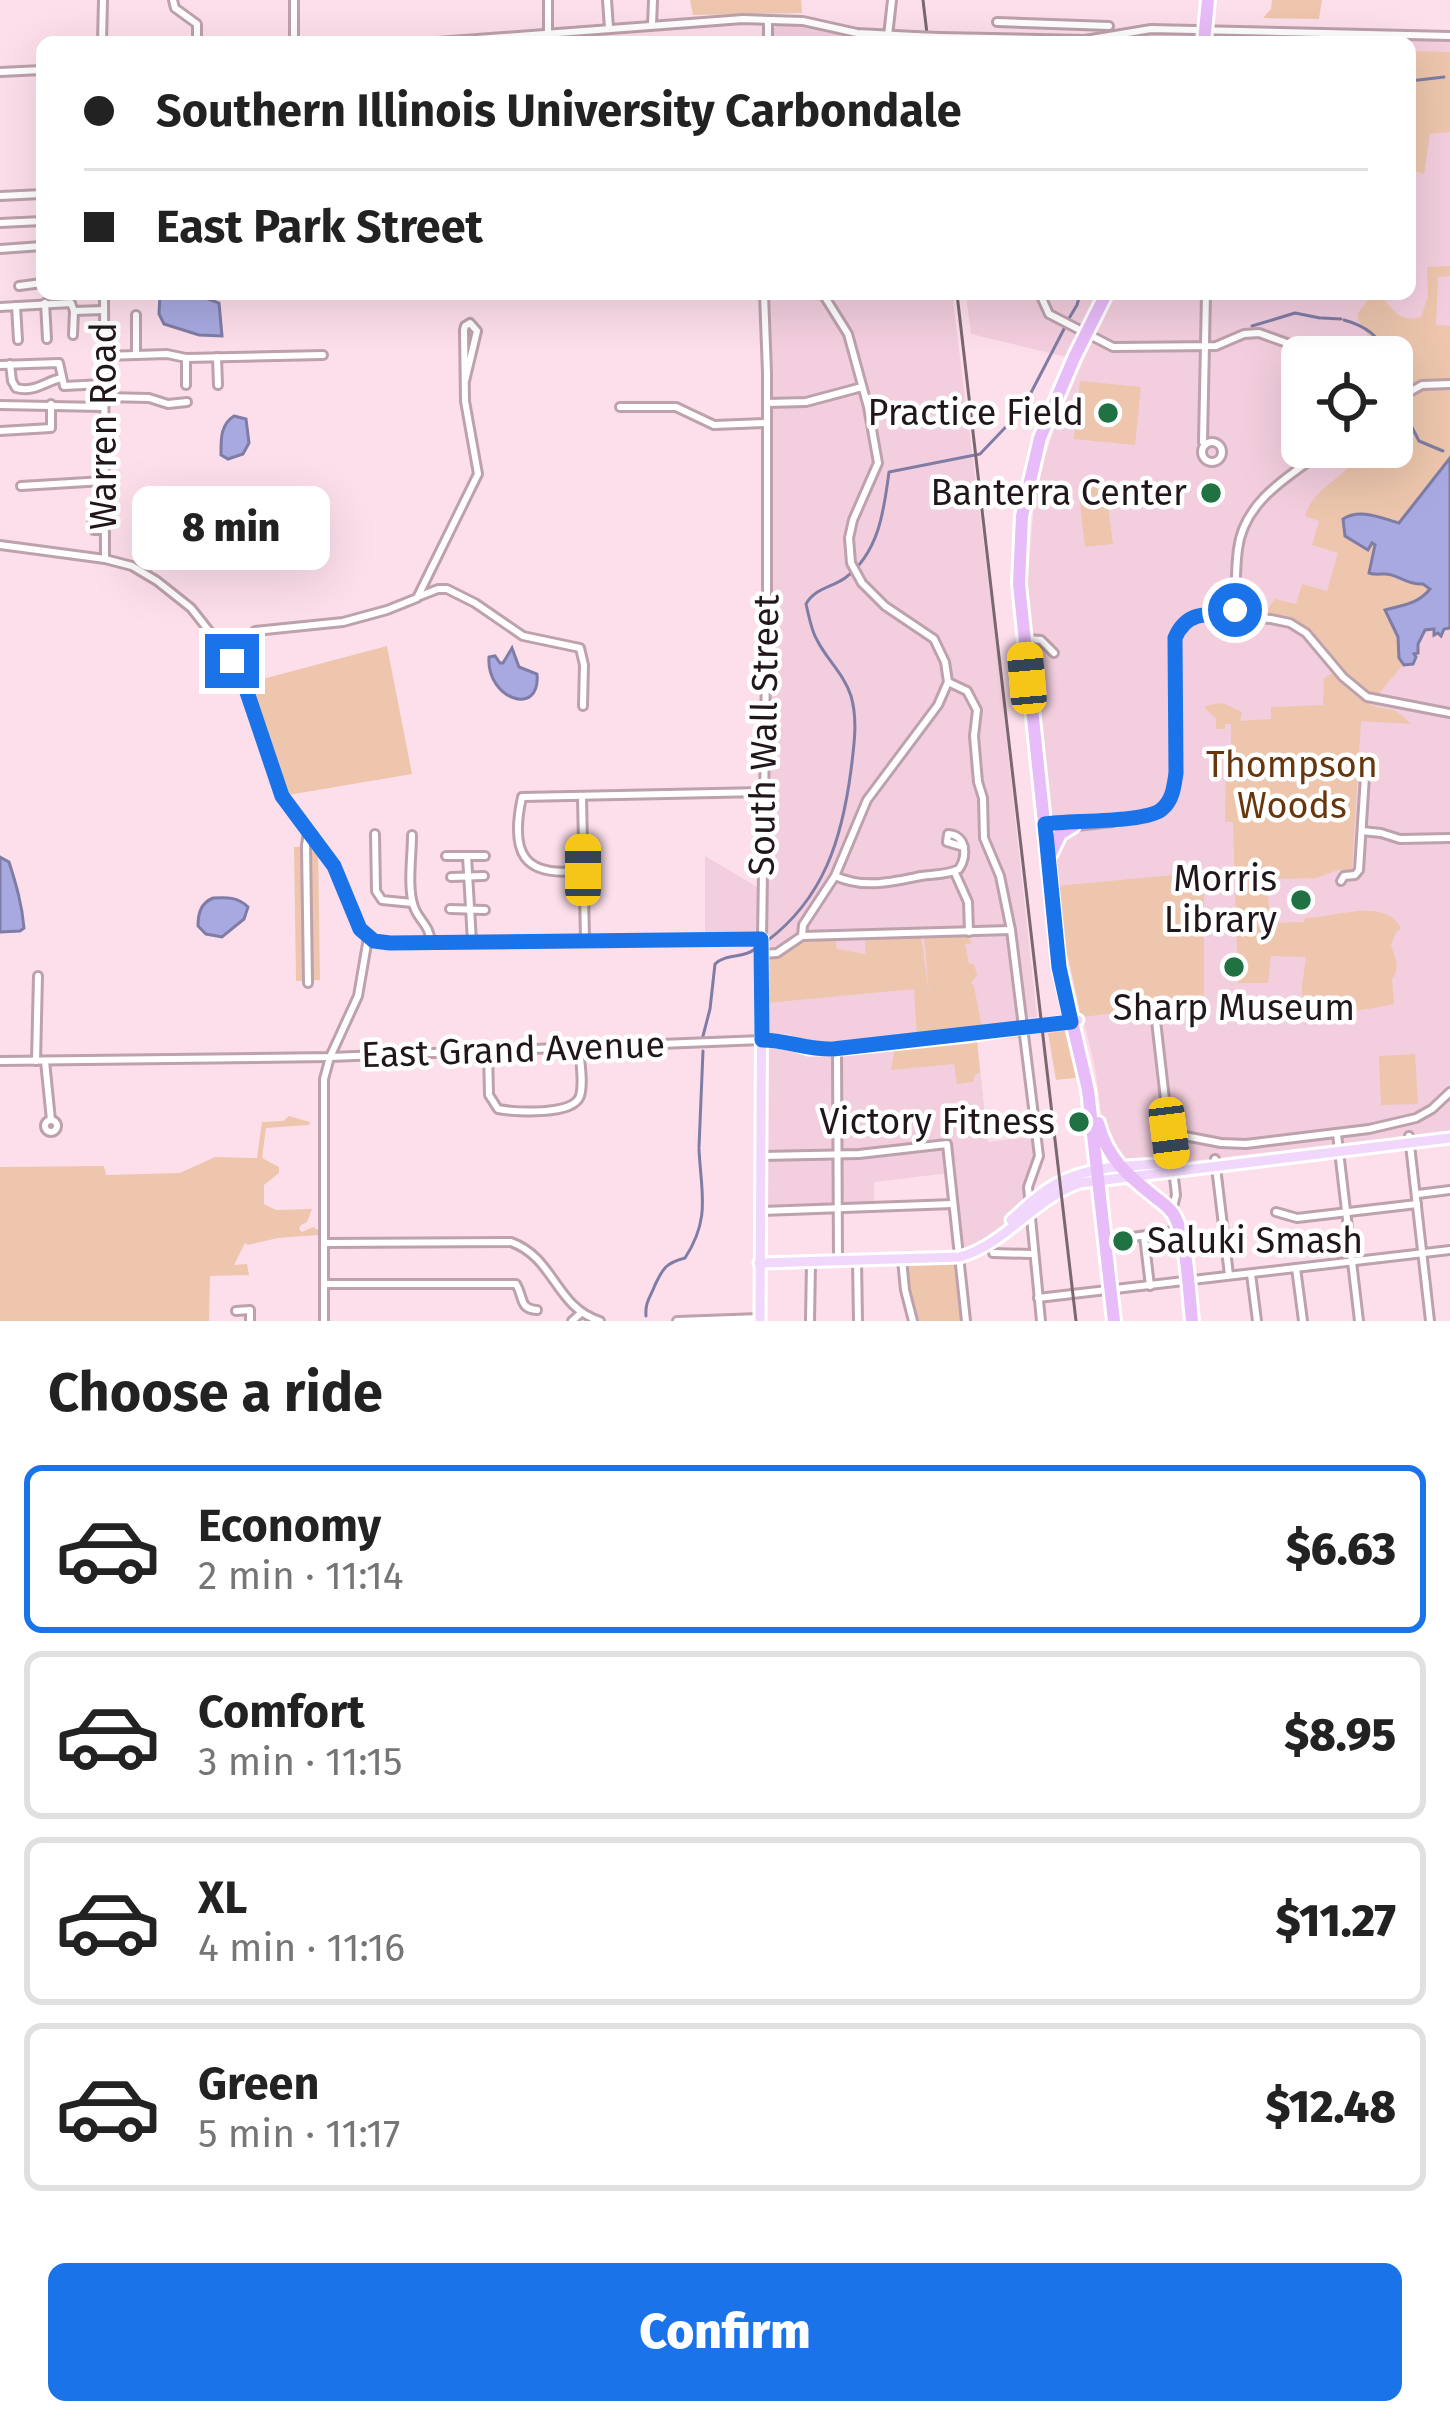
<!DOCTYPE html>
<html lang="en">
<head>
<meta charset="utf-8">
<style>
	body { margin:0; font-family:"Fira Sans",sans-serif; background:#f6f6f6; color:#222; height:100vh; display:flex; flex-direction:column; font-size:45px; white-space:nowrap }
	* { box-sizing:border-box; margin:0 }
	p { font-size:39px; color:#767676 }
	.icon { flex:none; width:66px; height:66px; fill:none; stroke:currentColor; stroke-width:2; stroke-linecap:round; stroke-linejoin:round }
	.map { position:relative; height:1321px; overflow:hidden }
	.details { display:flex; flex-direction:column; background:#fff; flex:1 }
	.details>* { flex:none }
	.top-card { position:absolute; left:36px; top:36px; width:1380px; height:264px; border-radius:18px; box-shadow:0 12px 48px #0002; display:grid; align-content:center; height:264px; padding:0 48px; background:#fff }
	.fabs { position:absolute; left:1281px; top:336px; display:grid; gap:24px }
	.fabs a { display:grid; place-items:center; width:132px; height:132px; border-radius:18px; background:#fff; box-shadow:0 12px 48px #0002; font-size:60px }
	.end { position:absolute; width:54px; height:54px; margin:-27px; border:15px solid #1a73e8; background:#fff; box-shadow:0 0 0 6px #fff }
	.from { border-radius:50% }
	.bubble { position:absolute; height:84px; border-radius:18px; background:#fff; box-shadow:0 12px 48px #0002; font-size:39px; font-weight:800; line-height:84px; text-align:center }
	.car { position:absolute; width:36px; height:72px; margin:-36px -18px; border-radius:15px; box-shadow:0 0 9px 3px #0007; background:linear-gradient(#f5c518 24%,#345 0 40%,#f5c518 0 76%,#345 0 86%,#f5c518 0) }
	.top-card b { display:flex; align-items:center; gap:42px; height:114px; font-size:45px }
	.top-card b+b { border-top:3px solid #e0e0e0 }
	.top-card i { width:30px; height:30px; background:#222 }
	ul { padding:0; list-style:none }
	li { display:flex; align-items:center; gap:36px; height:168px; margin:0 24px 18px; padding:0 24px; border:6px solid #e0e0e0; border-radius:18px }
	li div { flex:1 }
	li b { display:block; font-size:45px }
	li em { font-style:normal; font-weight:800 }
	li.selected { border-color:#1a73e8 }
	li>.icon { width:108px; height:108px; stroke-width:1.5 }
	h2 { padding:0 48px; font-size:54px; line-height:144px }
	.primary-button { display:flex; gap:24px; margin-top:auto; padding:24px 48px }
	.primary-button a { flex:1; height:138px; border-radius:18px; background:#1a73e8; color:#fff; font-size:48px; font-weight:800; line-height:138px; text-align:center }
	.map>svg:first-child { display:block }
	.built { fill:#f3cede; fill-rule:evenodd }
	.green { fill:#edc6ad }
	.water { fill:#a8a9e0; stroke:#7f7da5; stroke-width:3 }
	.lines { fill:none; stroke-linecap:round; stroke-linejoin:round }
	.stream { stroke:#7f7da5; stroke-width:3 }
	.minor-casing { stroke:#bda1ad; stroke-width:12 }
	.major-casing { stroke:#fff; stroke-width:15 }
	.highway-casing { stroke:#fff; stroke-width:18 }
	.minor { stroke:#fff; stroke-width:6 }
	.major { stroke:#f1d7fb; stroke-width:9 }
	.highway { stroke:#e7bcf8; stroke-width:12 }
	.rail { stroke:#7a6770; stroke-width:3 }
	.minor-bridge-casing { stroke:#bda1ad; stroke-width:12; stroke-linecap:butt }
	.minor-bridge { stroke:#fff; stroke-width:6 }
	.route { stroke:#1a73e8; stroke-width:15 }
	.poi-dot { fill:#207243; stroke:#fff; stroke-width:4.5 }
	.labels { text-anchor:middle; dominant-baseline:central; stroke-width:9; stroke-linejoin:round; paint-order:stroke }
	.poi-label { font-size:36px; fill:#20161b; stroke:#fff; text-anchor:end }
	.street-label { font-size:36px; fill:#20161b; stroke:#fff }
	.park-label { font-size:36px; fill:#67360d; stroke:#fff }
</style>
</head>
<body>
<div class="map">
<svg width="1450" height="1321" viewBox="0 0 1450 1321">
	<rect width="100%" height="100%" fill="#fddfec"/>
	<g class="built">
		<polygon points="777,25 805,27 839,35 885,42 922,42 772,42 773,30"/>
		<path d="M1144,34L1187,36L1196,39L1220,34L1450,39V1131L1183,1162L1121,1163L1103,1127L1095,1068L1067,953L1056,879L1055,846L1031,668L1027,584L1034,504L1042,467L1055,426L1083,361L971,334L966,294H1410V42H1094ZM1302,357H1392V447H1302Z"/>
		<polygon points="768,294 952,294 995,633 1037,1017 1026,1018 1028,1037 977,1041 988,1142 1037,1136 1039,1156 1029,1180 1022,1189 1028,1199 991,1237 960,1252 950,1173 874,1182 874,1204 765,1208 766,936 705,936 705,856 764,891 772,511 772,353"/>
	</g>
	<g class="green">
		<polygon points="690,0 801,0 802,13 693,15"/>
		<polygon points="1272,0 1322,0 1319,19 1263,18 1271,9"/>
		<polygon points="1410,51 1450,52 1450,132 1430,134 1424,174 1410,170"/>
		<path d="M1450,266V276L1438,277L1436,325L1450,326V458L1399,523C1382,518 1358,508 1343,520L1345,536L1367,550L1372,543L1375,545L1369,564L1370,573L1374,576L1389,574L1403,582L1424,584L1431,589L1403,608L1387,609L1385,614C1398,632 1397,645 1404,665H1408L1401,667L1377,696C1332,680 1322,621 1265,612L1275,599L1296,604L1302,584L1327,591L1338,553L1312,545L1319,521L1305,516C1316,482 1351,478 1361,447H1392V357H1381L1358,319V313L1372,294H1381C1392,310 1399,323 1421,317L1428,296L1427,267Z"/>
		<polygon points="1080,381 1141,387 1135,445 1074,439"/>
		<polygon points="1105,484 1113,544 1085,547 1078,487"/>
		<polygon points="387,646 412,774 282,796 244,684"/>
		<path d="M1334,672C1345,686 1357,700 1374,706C1396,712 1393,706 1411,724L1361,721L1352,870H1338L1316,878L1266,879L1271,923L1304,922L1305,918C1334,918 1384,896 1401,928L1396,932L1391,945C1395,959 1401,966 1392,979L1394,1004C1368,1009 1331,1018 1307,1005L1308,1020L1305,1027L1306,1006H1303L1302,986L1306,957L1271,956L1268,983H1238L1233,822H1225L1226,756L1231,750V724H1225V729H1216V719L1204,707C1224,699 1224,705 1242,712L1240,721L1271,719V707L1323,705L1324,678Z"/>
		<polygon points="318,846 320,980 296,981 294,847"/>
		<polygon points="1204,872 1204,1003 1081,1017 1067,953 1057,886"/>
		<polygon points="962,934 971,941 971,944 965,944 969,964 974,964 977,975 971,983 974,986 982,1028 917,1036 914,989 766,1003 766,959 804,939 835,938 837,949 865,954 865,937 921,936 929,992 924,936"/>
		<polygon points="1064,1031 1070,1034 1083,1077 1056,1080 1048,1033"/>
		<polygon points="977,1040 980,1073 975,1074 973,1082 957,1084 954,1064 891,1070 895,1049 937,1046"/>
		<polygon points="1415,1054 1418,1104 1381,1105 1379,1056"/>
		<polygon points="289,1116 310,1122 309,1125 266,1128 262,1158 279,1167 279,1173 264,1185 264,1204 276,1210 312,1209 307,1222 301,1225 299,1229 302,1232 313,1227 318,1230 318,1235 278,1238 248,1245 245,1243 234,1265 247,1264 249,1275 210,1276 209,1321 0,1321 0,1167 104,1166 106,1175 180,1173 215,1157 257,1158 262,1122 283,1121"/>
		<polygon points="954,1260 961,1321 916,1321 909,1292 906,1261"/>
	</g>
	<g class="water">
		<polygon points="160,294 195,294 219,303 222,336 199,335 164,324 159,314"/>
		<path d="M234,416L246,419L249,443L243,454L228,459L221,455C221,440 220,425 234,416Z"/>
		<path d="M1450,458V628L1444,629L1441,636L1438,633L1434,635V629L1425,630L1418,644V653L1414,654L1416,657L1413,664L1404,665L1399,658L1398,637L1385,610C1402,605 1417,605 1430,589L1423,584C1406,585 1398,574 1385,574C1380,574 1374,575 1369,573L1375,545L1372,543L1368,550L1345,536L1343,519C1360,508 1381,518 1399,523Z"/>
		<path d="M512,648L519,667L537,674C541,718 486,699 489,657L495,656L500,663H503Z"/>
		<path d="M0,857L9,862C16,884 22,904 24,928L20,931L0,932Z"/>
		<path d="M213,898C227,897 238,897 248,907L244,919L222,937L206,934L198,926C198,913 201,903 213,898Z"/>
	</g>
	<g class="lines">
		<g class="stream">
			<polyline points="1410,81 1444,77"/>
			<polyline points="1322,318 1341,319"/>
			<polyline points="1068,320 1077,305 1080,294"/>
			<path d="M1344,320C1366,326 1379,336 1389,357"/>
			<polyline points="1252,326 1295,313 1320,318"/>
			<polyline points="1392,366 1396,394"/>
			<polyline points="1399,402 1419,441 1443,451"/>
			<path d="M767,941C824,898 842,839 851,770C854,746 858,720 851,696C844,674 827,660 817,640C811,630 809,616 806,604C815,588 831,588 845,578C879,553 884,510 889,472L980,454L1022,410L1064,329"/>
			<path d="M703,1036L710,1009L715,964C726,953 743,959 755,949"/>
			<polyline points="699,1147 703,1051"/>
			<path d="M646,1316C645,1302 650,1298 655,1285C663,1268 666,1263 685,1258C711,1218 701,1193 699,1149"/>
		</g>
		<defs>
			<g id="minor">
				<polyline points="173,0 175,8 197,24 197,42"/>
				<polyline points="294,0 294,42"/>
				<polyline points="548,0 548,32"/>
				<polyline points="607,0 609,28"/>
				<polyline points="997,22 1109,26"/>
				<polyline points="652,25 653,0"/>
				<polyline points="888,36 892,0"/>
				<polyline points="940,37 1085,40 1151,29 1450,36"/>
				<polyline points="102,42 103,0"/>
				<polyline points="437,42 743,19 803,21 857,33 915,36"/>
				<polyline points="768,42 768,20"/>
				<polyline points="0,72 42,70"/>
				<polyline points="0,196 42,194"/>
				<polyline points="0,223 42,221"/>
				<polyline points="0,249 42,246"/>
				<polyline points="19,286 42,283"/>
				<polyline points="104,294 105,559"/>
				<polyline points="1040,294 1049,314 1113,347 1216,346 1244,334 1259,333 1295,346 1311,357"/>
				<polyline points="45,303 47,339"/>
				<polyline points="16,306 18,340"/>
				<polyline points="0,307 71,303 74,311 73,335"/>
				<polyline points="74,311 104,310"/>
				<polyline points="136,315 136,355"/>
				<polyline points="105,356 167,354 186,358 323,355"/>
				<polyline points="217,357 218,385"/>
				<path d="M10,364L12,381L16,388C35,393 45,381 62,378"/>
				<polyline points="0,365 59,363 64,386 103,384"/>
				<polyline points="186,385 186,358"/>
				<polyline points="103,397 149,398 168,404 187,402"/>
				<polyline points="1392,402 1422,385 1450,384"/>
				<polyline points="767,403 806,402 862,387"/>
				<polyline points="0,405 103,407"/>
				<polyline points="620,407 676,407 714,425 767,423"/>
				<polyline points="0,431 51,428 51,404"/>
				<circle cx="1212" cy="452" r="10"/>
				<polyline points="1205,445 1203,442 1206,294"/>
				<polyline points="21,486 104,481"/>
				<polyline points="103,530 94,530 92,526 93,519 104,518"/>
				<polyline points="0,545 105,559 132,566 157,581 191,608 236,665 282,796 334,866 357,924 374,941 390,943 762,939 767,601 767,373 764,294"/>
				<polyline points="420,596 438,589 447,589 475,603 523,636 580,648 584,665 583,706"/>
				<path d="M1235,615C1236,594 1235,571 1238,549C1244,499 1293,474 1329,447"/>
				<polyline points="1027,639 1041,640 1054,653"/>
				<polyline points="232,661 235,648 255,631 343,622 387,610 417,598 478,474 465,401 464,330 465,326 470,323 477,331 465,381"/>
				<polyline points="948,682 967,691 977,710 974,736 978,782 983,798 984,838 1000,876 1011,930 1039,1156 1028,1187 1041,1321"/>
				<polyline points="582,797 585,940"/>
				<path d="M1045,824C1069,821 1147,822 1163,809C1173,800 1174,786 1176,773L1175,639C1179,625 1187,617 1201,614L1271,619L1290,623L1306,633L1343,677L1367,697L1450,713"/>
				<polyline points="1048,829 1113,822"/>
				<polyline points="1362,831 1381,833 1400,839 1450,838"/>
				<polyline points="375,834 376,891 382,900 412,903"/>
				<path d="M412,835C412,857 407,887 414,907C419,921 430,925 431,943"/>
				<polyline points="446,856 485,856"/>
				<polyline points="467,856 472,942"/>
				<path d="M583,870C522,879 510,852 522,797L763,792"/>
				<polyline points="955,873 968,902 969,932"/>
				<path d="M835,876C864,889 891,882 921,876C935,874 947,875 959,869C968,855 966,835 948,834L947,842L964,847"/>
				<polyline points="451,877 484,876"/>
				<polyline points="1341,881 1344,876 1355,875 1359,870 1365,776"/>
				<polyline points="450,909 485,910"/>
				<polyline points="802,936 1011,930"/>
				<polyline points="762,954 777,953 802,936 803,925 835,876 867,800 938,705 948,682 945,662 934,639 885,606 862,583 851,563 849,538 853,520 878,463 868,407 848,334 823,294"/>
				<polyline points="308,983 306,845 308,833"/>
				<polyline points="1155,1012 1176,1195 1172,1211"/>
				<polyline points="837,1049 838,1261"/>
				<path d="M488,1051L489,1095L498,1109C515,1112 573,1116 580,1096C584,1082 580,1062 579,1047"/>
				<polyline points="0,1061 330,1057 762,1040"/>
				<polyline points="36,1061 38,976"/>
				<polyline points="45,1061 51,1120"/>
				<circle cx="51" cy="1126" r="6"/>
				<polyline points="1169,1133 1221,1143 1246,1144 1369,1129 1416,1118 1432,1109 1450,1092"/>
				<polyline points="1337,1134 1359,1321"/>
				<polyline points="1409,1136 1430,1321"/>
				<polyline points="761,1156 859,1154 947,1144 966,1321"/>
				<polyline points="1215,1159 1229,1275"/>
				<polyline points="1418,1194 1450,1190"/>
				<polyline points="759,1211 953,1204"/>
				<polyline points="1276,1212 1297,1218 1417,1204"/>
				<polyline points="1144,1236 1150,1286"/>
				<polyline points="1106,1241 1180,1230"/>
				<path d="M324,1243L511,1242C555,1258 555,1307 600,1321"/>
				<polyline points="993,1253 1031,1254"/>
				<polyline points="902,1259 905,1290 913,1321"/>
				<polyline points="857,1261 858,1321"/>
				<polyline points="1296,1268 1303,1321"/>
				<polyline points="1251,1274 1257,1321"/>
				<path d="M324,1284H516C524,1297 519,1309 537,1310"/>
				<polyline points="1038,1298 1450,1250"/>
				<polyline points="236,1311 250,1310 250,1321"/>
				<polyline points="324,1321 324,1079 330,1057 358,996 368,938"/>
				<polyline points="572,1321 581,1313"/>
				<polyline points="677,1321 760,1318"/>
				<polyline points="810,1321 811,1262"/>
			</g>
			<g id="major">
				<polyline points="762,1040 786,1042 809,1049 843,1049 968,1036 1078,1020"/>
				<path d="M1011,1220C1025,1208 1039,1193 1056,1184C1092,1164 1137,1166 1177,1163"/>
				<path d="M759,1263L960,1257C1007,1243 1034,1199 1080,1183L1450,1138"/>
				<polyline points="760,1321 762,939"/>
			</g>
			<g id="highway">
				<polyline points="1204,42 1208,0"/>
				<polyline points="1106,294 1074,358 1040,438 1022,516 1019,584 1059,966 1088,1090 1114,1321"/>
				<polyline points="1051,853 1060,834 1073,826"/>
				<path d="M1098,1123C1107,1158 1127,1175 1155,1197C1162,1203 1171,1208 1175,1217C1187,1240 1189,1294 1192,1321"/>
			</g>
		</defs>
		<use href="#minor" class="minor-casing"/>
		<use href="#major" class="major-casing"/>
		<use href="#highway" class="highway-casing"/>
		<use href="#minor" class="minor"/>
		<use href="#major" class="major"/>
		<use href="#highway" class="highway"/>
		<g class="rail">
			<polyline points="923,0 928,42"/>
			<polyline points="957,294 1076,1321"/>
		</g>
		<defs>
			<polyline id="minor-bridge" points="915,36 940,37"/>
		</defs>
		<use href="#minor-bridge" class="minor-bridge-casing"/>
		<use href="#minor-bridge" class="minor-bridge"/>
	</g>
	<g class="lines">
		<path class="route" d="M232,661L247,692L282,796L334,866L360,929L374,941L390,943L761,939L762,1040C787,1040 808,1050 833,1049L1071,1022L1059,967L1045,824C1070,820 1147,823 1162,809C1173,800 1174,786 1176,773L1175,638C1187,610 1208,614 1235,616V610"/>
	</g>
	<g class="poi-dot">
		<circle cx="1108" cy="413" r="12"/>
		<circle cx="1211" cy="493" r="12"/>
		<circle cx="1301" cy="900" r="12"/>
		<circle cx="1234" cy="967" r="12"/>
		<circle cx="1079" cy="1122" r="12"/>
		<circle cx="1123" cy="1241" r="12"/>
	</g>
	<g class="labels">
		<g class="poi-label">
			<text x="1084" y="413">Practice Field</text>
			<text x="1187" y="493">Banterra Center</text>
			<text x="1277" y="879">Morris<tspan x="1277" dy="41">Library</tspan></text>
			<text x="1234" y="1008" text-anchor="middle">Sharp Museum</text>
			<text x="1055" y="1122">Victory Fitness</text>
			<text x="1147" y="1241" text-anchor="start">Saluki Smash</text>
		</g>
		<g class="street-label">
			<text transform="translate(104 426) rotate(-90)">Warren Road</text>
			<text transform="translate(764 735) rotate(-89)">South Wall Street</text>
			<text transform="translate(513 1050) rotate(-2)">East Grand Avenue</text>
		</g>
		<g class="park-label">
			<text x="1292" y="765">Thompson<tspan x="1292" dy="41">Woods</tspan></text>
		</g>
	</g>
</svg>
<div class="fabs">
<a><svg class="icon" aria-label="locate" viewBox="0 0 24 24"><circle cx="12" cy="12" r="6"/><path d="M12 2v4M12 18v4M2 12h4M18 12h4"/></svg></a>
</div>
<i class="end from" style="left:1235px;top:610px"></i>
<i class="end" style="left:232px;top:661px"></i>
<div class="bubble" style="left:132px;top:486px;width:198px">8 min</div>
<i class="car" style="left:1027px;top:678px;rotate:355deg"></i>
<i class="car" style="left:583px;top:870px;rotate:0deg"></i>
<i class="car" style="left:1169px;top:1133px;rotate:173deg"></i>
<div class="top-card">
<b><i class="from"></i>Southern Illinois University Carbondale</b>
<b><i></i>East Park Street</b>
</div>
</div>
<section class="details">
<h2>Choose a ride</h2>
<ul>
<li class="selected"><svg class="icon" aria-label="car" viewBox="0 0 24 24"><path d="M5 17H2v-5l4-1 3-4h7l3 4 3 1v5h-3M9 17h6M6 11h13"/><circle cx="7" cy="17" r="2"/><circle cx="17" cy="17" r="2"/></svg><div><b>Economy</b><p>2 min · 11:14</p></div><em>$6.63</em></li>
<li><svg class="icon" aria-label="car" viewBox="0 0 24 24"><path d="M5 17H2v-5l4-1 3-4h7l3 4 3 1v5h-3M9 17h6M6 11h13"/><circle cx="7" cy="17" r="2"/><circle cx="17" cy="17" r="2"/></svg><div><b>Comfort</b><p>3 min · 11:15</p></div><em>$8.95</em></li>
<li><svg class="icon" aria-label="car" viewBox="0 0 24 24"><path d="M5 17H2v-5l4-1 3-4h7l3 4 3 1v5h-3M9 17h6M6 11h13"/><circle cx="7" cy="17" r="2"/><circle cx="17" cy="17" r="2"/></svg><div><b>XL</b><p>4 min · 11:16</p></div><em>$11.27</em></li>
<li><svg class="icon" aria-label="car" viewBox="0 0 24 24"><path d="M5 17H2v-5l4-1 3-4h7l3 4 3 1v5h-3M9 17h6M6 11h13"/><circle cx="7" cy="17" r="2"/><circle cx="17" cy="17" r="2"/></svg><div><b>Green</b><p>5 min · 11:17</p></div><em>$12.48</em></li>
</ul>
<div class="primary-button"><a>Confirm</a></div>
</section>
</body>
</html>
